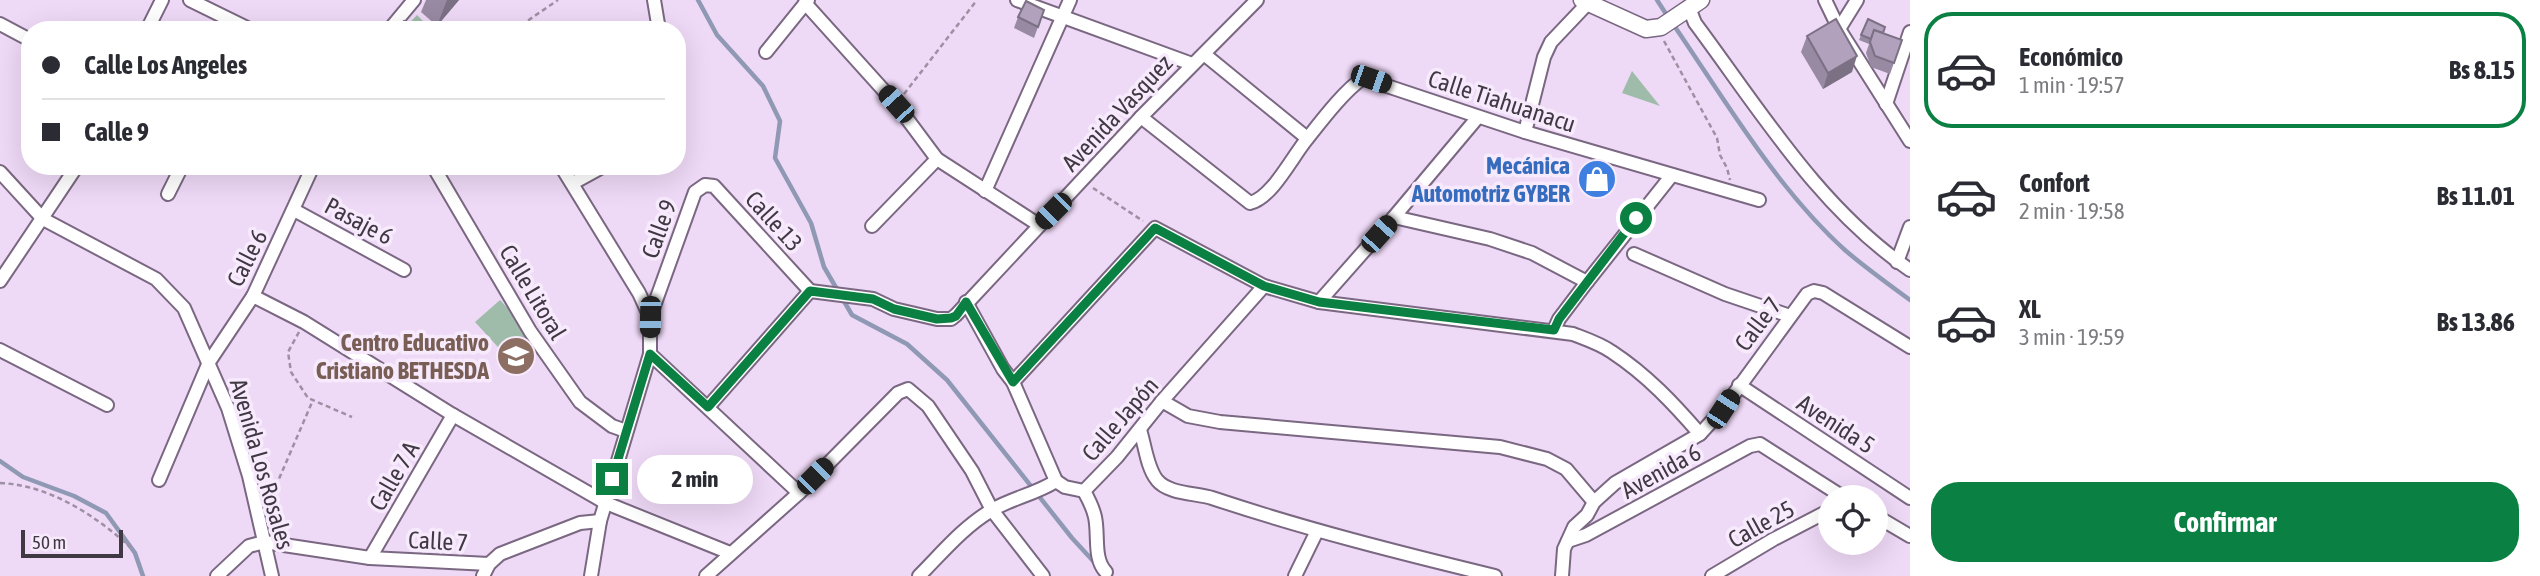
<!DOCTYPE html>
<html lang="es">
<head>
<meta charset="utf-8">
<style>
	body { margin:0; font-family:"Asap Condensed",sans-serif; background:#f7f7f7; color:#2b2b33; height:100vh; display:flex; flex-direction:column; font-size:26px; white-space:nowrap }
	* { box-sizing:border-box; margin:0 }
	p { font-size:23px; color:#7c7c81 }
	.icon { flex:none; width:38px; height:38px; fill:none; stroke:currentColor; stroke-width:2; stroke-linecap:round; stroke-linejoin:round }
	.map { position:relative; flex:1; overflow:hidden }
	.drawer { display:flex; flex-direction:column; background:#fff; width:630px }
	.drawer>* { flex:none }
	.top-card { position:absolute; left:21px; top:21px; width:665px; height:154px; border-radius:28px; box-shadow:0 7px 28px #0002; display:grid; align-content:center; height:154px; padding:0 21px; background:#fff }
	.tools { position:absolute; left:1818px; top:485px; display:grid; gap:14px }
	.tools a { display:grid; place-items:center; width:70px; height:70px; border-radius:50%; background:#fff; box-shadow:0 7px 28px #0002; font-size:35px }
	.scale { position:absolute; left:21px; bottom:18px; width:102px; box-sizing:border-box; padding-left:7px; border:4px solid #403843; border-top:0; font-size:19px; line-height:24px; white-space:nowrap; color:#403843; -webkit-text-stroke:5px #f7eafc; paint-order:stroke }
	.end { position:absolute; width:32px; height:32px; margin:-16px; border:9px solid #0b8043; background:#fff; box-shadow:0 0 0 4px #fff }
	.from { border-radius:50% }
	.bubble { position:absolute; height:49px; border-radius:24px; background:#fff; box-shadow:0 7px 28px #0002; font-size:23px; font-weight:700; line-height:49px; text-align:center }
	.car { position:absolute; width:21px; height:42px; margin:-21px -10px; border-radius:9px; box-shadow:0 0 5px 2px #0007; background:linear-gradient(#222 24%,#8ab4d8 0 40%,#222 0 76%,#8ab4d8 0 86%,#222 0) }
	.top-card b { display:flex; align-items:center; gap:24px; height:66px; font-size:26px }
	.top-card b+b { border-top:2px solid #e1e1e2 }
	.top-card i { width:18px; height:18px; background:#2b2b33 }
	ul { padding:12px 0 0; list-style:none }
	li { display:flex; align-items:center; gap:21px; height:116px; margin:0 14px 10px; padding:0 7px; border:4px solid transparent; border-radius:28px }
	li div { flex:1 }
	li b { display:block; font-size:26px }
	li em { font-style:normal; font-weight:700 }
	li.current { border-color:#0b8043 }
	li>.icon { width:63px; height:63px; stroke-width:1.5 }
	.action { display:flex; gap:14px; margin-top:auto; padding:14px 21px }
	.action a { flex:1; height:80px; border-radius:28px; background:#0b8043; color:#fff; font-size:28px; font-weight:700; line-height:80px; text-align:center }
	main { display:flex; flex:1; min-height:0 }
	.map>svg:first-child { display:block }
	.green { fill:#9ebca9 }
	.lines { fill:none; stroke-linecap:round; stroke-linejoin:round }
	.stream { stroke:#9099b3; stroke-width:4.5 }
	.minor-casing { stroke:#7a6781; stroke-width:16 }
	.major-casing { stroke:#7a6781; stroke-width:19 }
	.path { stroke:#9e8fa3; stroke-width:2.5; stroke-dasharray:5 3.5; stroke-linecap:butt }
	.minor { stroke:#fff; stroke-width:12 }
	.major { stroke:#fff; stroke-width:16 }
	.wall { fill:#988aa3 }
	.shaded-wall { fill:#7c7184 }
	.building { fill:#b1a1bd; stroke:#7c7184; stroke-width:2 }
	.route { stroke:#0b8043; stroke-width:9 }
	.labels { text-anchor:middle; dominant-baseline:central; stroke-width:7; stroke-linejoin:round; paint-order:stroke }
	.street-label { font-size:24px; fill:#403843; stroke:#f7eafc }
	.shop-label { font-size:24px; font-weight:bold; fill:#366cbe; stroke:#f7eafc; text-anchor:end }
	.education-label { font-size:24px; font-weight:bold; fill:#785e54; stroke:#f7eafc; text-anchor:end }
</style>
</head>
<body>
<main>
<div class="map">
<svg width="1910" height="576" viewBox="0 0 1910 576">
	<rect width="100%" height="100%" fill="#eed9f6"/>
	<g class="green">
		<polygon points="417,15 432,30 403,30"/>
		<polygon points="1632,71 1660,106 1622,93"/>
		<polygon points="500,300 533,335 508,358 475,322"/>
	</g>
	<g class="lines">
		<g class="stream">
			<polyline points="698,0 717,35 763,86 780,121 775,158 811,223 824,267 852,315 907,344 947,380 1072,538 1095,563"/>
			<polyline points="1657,0 1668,17"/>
			<path d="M1673,24C1725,100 1777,189 1846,251C1866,268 1888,284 1910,300"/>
			<polyline points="0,461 23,477 74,496 106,513 135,553 143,576"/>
		</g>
		<defs>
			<g id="minor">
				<polyline points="190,0 251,30"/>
				<polyline points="654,0 659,30"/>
				<polyline points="1017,0 1192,64"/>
				<polyline points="1825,0 1839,29 1910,141"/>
				<polyline points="805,3 896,104 937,159 1039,225"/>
				<path d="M1689,8L1695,23C1760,110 1819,208 1910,270"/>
				<polyline points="0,24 30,40"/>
				<polyline points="1839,29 1857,0"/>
				<polyline points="147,30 162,0"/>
				<polyline points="389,30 414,0"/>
				<polyline points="766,52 808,0"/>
				<polyline points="1204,54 1307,138"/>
				<polyline points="1886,104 1910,32"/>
				<path d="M1141,117L1250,203C1272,198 1292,157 1307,139C1322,120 1344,91 1363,78L1525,132L1759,200"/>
				<polyline points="1525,132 1544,57 1551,42 1588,3"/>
				<polyline points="433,166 530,331 580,402 612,426 626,431"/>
				<polyline points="561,166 639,293 650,317"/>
				<polyline points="0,172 43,219 156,279 184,308 228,408 249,476 272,576"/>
				<polyline points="573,183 604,166"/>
				<polyline points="985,191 1070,0"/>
				<polyline points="168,194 182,166"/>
				<polyline points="294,210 404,270"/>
				<polyline points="1394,217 1490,239 1532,253 1587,282"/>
				<polyline points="872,226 937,159"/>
				<polyline points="1634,254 1725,294 1790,316"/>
				<polyline points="1897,262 1910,227"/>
				<polyline points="0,281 77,166"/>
				<polyline points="810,291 873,299 894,309 937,319 951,319 956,315 1141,117 1257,0"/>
				<polyline points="253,296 304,322 453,415 606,503 730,553"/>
				<polyline points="966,302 1003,369 1013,382 1056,481"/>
				<polyline points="1319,302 1394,217 1478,117"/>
				<polyline points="1554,330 1559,319 1587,282 1672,175"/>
				<polyline points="0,350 107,405"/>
				<polyline points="650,354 799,493"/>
				<path d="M1013,382L1155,228L1264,286L1319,302L1573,334C1586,339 1601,344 1612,352C1647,375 1674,404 1700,434"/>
				<polyline points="1739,385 1910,498"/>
				<polyline points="1162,401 1188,416 1220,422 1500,447 1547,459 1566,469 1594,502"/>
				<polyline points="708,407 810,291"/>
				<path d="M1140,430C1145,445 1147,468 1157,480C1168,494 1196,493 1212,498C1305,529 1400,553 1495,576"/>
				<polyline points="159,480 209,362 253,296 313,166"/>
				<path d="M1084,491C1089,500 1093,508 1095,517C1099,535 1093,559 1106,572"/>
				<polyline points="1876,516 1910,536"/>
				<polyline points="1568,541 1586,535 1750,446 1760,444 1843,497"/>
				<polyline points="370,558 453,415"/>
				<polyline points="217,576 249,546 264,542 370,558 489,564"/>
				<polyline points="483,576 489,564 500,554 580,523 600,521"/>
				<polyline points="591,576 600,521 650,354 650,317 695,192 705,185 714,186 810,291"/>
				<polyline points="706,576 799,493 898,393 908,389 928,406 972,471 992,510 1043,576"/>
				<path d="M919,576C941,554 964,526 992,510C1012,498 1036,494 1056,481L1065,487L1084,491L1117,457L1162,401L1264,286"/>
				<polyline points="1295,576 1317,531"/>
				<polyline points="1562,576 1564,549 1574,527 1587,515 1594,502 1615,483 1700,434 1723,409 1807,294 1814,291 1823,293 1910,347"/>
				<polyline points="1712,576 1774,539 1830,510"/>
			</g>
			<polyline id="major" points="1582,0 1646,29 1661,27 1701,0"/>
		</defs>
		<use href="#minor" class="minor-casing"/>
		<use href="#major" class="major-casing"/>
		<g class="path">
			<polyline points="514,30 558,0"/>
			<polyline points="1664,41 1717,138 1720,155 1727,168 1730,180"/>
			<polyline points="904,94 977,0"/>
			<polyline points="1093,188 1143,221"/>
			<polyline points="299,332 288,352 291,372 308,398 352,417"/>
			<path d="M0,483C49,485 95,515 130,547"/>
			<polyline points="269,502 313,400"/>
		</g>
		<use href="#minor" class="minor"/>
		<use href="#major" class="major"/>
	</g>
	<g class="wall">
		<polygon points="426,0 459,0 437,26 421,12"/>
		<polygon points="1044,10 1034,38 1014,28 1018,17"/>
		<polygon points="1868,19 1883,33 1902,40 1890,74 1871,67 1866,53 1869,44 1859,40"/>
		<polygon points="1807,36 1852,72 1823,89 1801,52"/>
	</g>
	<g class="shaded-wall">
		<polygon points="447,0 459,0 437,26"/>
		<polygon points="1857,56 1852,72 1823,89 1828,73"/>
	</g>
	<g class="building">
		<polygon points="1026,1 1044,10 1038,27 1018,17"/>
		<polygon points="1836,19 1857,56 1828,73 1807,36"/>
		<polygon points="1868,19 1885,27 1883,33 1874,30 1871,39 1861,35"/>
		<polygon points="404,21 412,30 395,30"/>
		<polygon points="1874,30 1902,40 1894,63 1875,56 1870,42"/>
	</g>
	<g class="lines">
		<polyline class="route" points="612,479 650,354 708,407 810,291 873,299 894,309 937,319 951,318 956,316 966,302 1013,382 1155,228 1264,286 1319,302 1554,330 1559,319 1636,218"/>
	</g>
	<defs>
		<symbol id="shop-disc" viewBox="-11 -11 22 22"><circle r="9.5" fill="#3f7fe0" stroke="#f7eafc"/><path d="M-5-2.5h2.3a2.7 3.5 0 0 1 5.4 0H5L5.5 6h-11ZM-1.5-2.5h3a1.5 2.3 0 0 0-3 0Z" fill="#fff"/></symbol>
		<symbol id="school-disc" viewBox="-11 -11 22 22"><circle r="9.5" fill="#8d6e63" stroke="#f7eafc"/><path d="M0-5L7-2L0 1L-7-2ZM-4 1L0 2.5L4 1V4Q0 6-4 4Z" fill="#fff"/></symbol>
	</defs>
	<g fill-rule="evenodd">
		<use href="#shop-disc" x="1575" y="157" width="44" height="44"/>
		<use href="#school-disc" x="494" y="334" width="44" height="44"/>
	</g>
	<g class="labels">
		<g class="street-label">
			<text transform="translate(1502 101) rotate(18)">Calle Tiahuanacu</text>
			<text transform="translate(1117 113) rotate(-47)">Avenida Vasquez</text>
			<text transform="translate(359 221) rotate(28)">Pasaje 6</text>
			<text transform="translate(774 221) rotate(48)">Calle 13</text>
			<text transform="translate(659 229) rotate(-70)">Calle 9</text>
			<text transform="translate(247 258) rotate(-63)">Calle 6</text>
			<text transform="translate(533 292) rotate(59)">Calle Litoral</text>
			<text transform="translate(1758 324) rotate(-53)">Calle 7</text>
			<text transform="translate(1120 419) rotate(-49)">Calle Japón</text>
			<text transform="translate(1836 424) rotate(33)">Avenida 5</text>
			<text transform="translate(262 464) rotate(74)">Avenida Los Rosales</text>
			<text transform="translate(1661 471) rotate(-29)">Avenida 6</text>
			<text transform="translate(394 476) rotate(-60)">Calle 7 A</text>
			<text transform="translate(1761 524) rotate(-29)">Calle 25</text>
			<text transform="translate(438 541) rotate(3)">Calle 7</text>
		</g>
		<g class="shop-label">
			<text x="1570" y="165">Mecánica<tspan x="1570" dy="28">Automotriz GYBER</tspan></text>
		</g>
		<g class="education-label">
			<text x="489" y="342">Centro Educativo<tspan x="489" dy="28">Cristiano BETHESDA</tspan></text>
		</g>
	</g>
</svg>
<div class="tools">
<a><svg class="icon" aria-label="locate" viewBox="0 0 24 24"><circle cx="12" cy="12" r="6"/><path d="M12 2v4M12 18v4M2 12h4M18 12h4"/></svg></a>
</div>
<div class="scale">50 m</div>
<i class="end from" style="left:1636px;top:218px"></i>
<i class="end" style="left:612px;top:479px"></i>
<div class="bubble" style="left:637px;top:455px;width:116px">2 min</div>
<i class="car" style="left:1371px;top:79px;rotate:109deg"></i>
<i class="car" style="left:896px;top:104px;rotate:318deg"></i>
<i class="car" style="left:1053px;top:211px;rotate:225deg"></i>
<i class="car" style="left:1379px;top:234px;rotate:42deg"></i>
<i class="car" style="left:650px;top:317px;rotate:181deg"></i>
<i class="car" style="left:1723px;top:409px;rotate:33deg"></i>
<i class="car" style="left:815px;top:476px;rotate:45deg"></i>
<div class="top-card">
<b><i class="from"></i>Calle Los Angeles</b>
<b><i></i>Calle 9</b>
</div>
</div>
<section class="drawer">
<ul>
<li class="current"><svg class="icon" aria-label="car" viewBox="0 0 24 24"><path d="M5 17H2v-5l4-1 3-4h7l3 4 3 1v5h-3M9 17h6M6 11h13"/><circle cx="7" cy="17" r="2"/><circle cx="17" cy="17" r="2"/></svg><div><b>Económico</b><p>1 min · 19:57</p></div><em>Bs 8.15</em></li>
<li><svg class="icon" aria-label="car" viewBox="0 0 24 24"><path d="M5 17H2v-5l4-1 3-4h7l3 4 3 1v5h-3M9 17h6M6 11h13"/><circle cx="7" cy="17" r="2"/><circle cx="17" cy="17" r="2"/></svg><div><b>Confort</b><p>2 min · 19:58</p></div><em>Bs 11.01</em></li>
<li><svg class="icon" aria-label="car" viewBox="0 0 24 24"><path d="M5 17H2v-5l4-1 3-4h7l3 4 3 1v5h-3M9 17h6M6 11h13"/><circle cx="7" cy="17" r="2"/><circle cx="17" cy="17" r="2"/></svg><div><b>XL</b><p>3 min · 19:59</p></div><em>Bs 13.86</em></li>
</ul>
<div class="action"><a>Confirmar</a></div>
</section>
</main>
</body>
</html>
